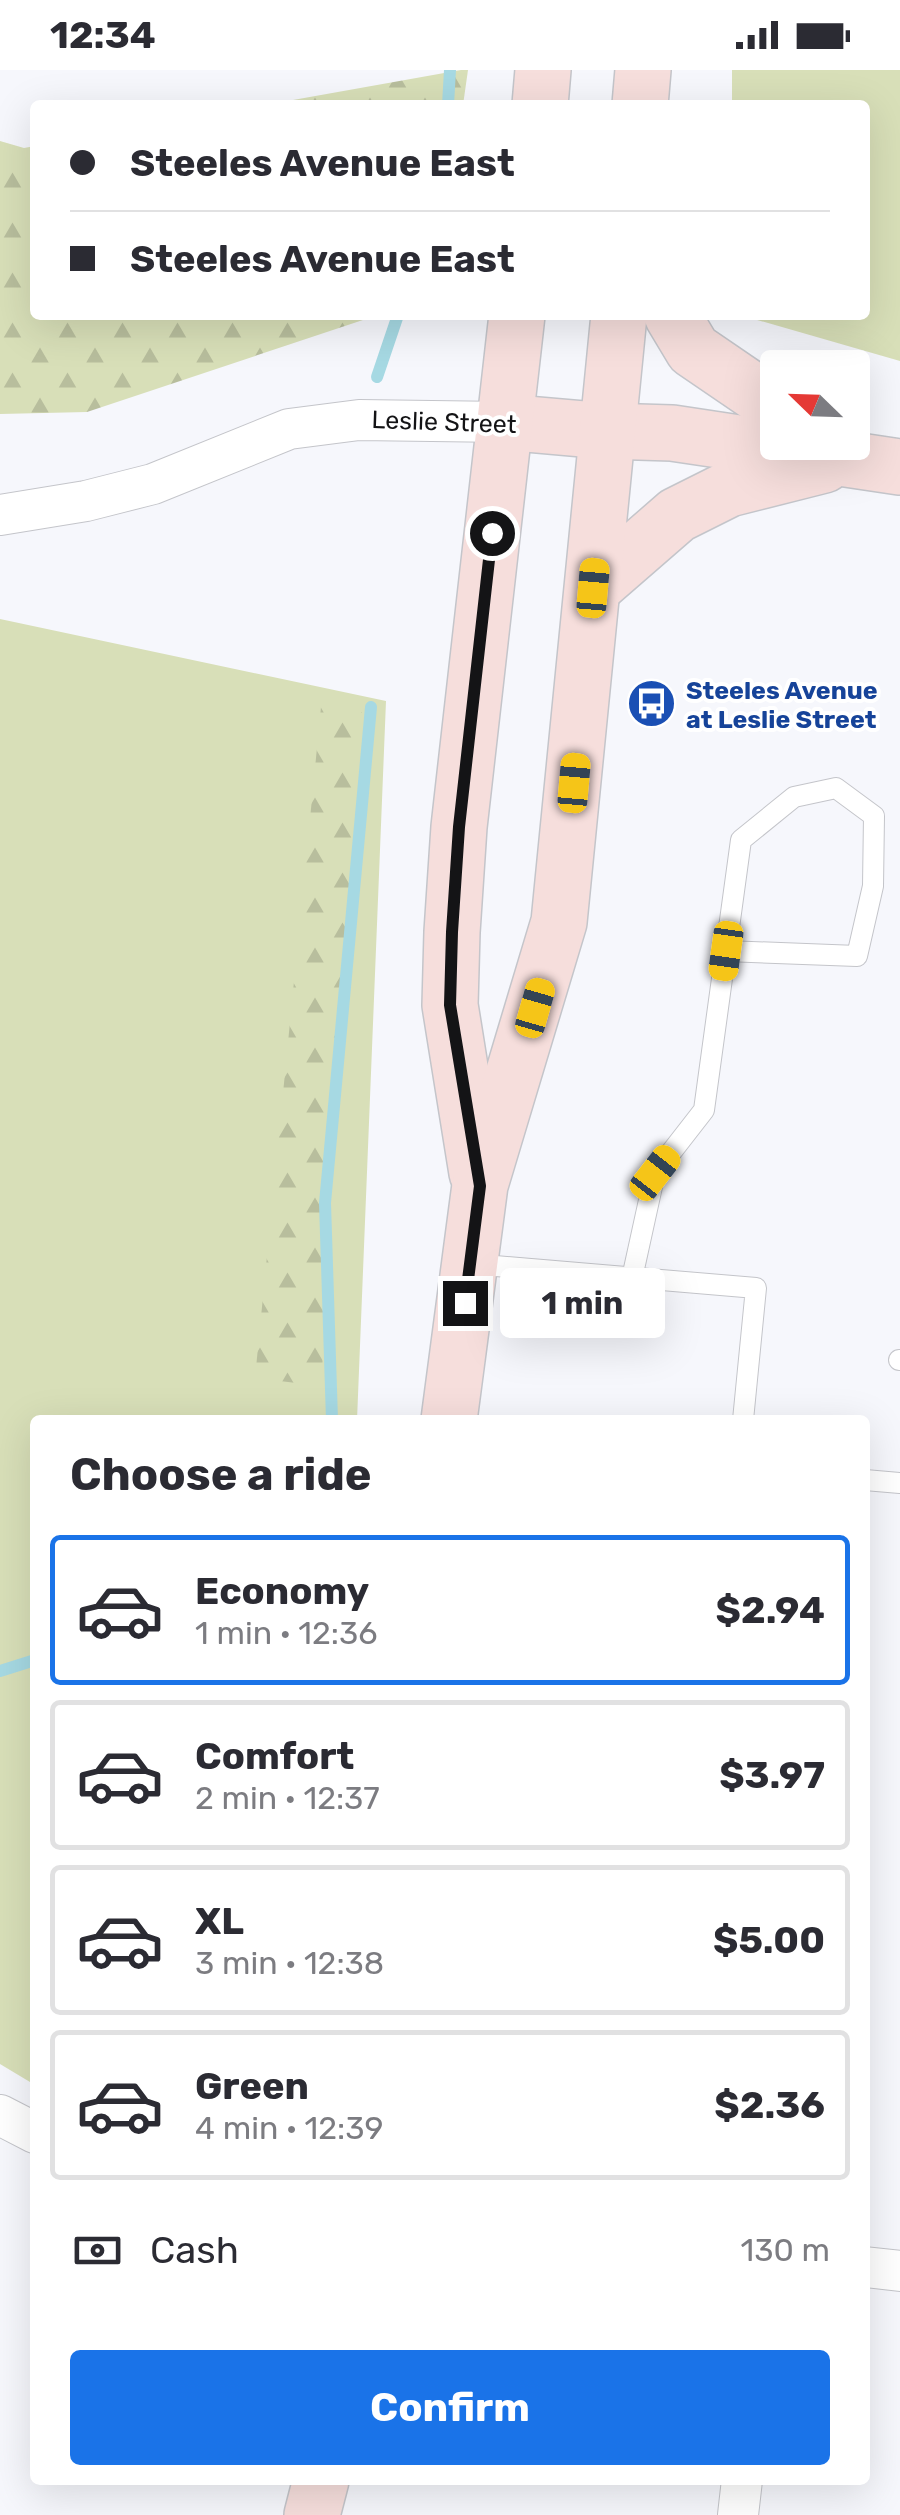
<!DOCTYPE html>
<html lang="en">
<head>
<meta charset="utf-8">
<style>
	body { margin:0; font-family:Rubik,sans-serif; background:#f2f2f3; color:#2b2b33; height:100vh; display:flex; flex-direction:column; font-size:38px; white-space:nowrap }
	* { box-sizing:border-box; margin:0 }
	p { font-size:32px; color:#7c7c81 }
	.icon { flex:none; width:55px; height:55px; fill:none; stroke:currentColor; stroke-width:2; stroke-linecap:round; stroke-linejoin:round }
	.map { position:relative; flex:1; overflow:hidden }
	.sheet { position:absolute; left:30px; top:1345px; width:840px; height:1070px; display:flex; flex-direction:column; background:#fff; border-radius:10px; box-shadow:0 10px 40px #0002 }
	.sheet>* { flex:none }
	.hud { position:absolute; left:30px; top:30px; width:840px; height:220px; border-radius:10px; box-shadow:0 10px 40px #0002; display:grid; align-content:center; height:220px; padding:0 40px; background:#fff }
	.needle { width:65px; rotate:293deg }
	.buttons { position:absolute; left:760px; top:280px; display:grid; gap:20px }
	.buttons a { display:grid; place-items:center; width:110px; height:110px; border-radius:10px; background:#fff; box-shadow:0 10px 40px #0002; font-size:50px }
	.end { position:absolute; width:45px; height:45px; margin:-22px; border:12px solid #141416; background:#fff; box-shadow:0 0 0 5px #fff }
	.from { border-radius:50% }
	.bubble { position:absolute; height:70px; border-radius:10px; background:#fff; box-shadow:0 10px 40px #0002; font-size:32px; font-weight:700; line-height:70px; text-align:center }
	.car { position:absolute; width:30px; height:60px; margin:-30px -15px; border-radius:12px; box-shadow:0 0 8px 2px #0007; background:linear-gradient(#f5c518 24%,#345 0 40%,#f5c518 0 76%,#345 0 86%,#f5c518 0) }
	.hud b { display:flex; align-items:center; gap:35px; height:95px; font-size:38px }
	.hud b+b { border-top:2px solid #e1e1e2 }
	.hud i { width:25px; height:25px; background:#2b2b33 }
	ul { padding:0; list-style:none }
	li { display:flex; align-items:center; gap:30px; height:150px; margin:0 20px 15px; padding:0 20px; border:5px solid #e1e1e2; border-radius:10px }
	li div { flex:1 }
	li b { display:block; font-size:38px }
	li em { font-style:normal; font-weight:700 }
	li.active { border-color:#1a73e8 }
	li>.icon { width:90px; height:90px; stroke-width:1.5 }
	h2 { padding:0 40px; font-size:45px; line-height:120px }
	.pay { display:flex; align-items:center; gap:25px; height:110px; padding:0 40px; font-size:38px }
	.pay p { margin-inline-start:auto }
	.action { display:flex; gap:20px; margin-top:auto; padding:20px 40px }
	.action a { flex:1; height:115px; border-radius:10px; background:#1a73e8; color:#fff; font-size:40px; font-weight:700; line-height:115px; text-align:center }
	.status { display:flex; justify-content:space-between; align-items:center; height:70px; padding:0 50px; background:#fff; direction:ltr }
	.status svg { height:28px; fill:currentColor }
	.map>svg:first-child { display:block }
	.green { fill:#d8dfb8 }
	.forest { fill:url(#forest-firs) }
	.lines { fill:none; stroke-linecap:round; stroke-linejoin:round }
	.stream { stroke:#a6d9e3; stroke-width:12 }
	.service-casing { stroke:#c4c5ca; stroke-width:22 }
	.minor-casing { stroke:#c4c5ca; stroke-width:42 }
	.secondary-casing { stroke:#c4c5ca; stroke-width:58 }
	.service { stroke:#fff; stroke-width:20 }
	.minor { stroke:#fff; stroke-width:40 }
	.secondary { stroke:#f6dedc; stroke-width:55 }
	.route { stroke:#141416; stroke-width:12 }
	.labels { text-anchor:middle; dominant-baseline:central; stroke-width:8; stroke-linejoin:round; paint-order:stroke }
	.street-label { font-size:25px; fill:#141416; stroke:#fff }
	.transit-label { font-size:25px; font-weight:bold; fill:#164399; stroke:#fff; text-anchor:start }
</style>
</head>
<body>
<div class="status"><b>12:34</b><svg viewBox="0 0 49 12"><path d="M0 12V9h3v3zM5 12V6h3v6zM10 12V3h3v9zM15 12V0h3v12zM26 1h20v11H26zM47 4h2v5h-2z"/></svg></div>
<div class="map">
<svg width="900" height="2445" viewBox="0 0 900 2445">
	<defs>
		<pattern id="forest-firs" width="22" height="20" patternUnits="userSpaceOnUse" patternTransform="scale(2.5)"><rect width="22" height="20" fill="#d8dfb8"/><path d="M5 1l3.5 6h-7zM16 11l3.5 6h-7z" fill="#b8be9d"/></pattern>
	</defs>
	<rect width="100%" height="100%" fill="#f6f7fc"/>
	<g class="green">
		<polygon points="732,0 900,0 900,291 740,245 865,245 865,35 732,35"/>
		<polygon points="0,549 386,631 357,1350 35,1350 35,2015 0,1994"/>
	</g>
	<g class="forest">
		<polygon points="461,0 468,0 463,35 265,35"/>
		<polygon points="0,71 24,78 35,76 35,245 378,245 87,342 0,344"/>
		<polygon points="321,637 362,642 321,1316 255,1308"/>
	</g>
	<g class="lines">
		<g class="stream">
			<polyline points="448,35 450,0"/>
			<polyline points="377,307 398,245"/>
			<polyline points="332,1350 325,1133 371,637"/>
			<polyline points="0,1601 35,1590"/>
		</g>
		<defs>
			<g id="service">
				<polyline points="472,1194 756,1218 743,1350"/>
				<polyline points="632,1208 655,1103 704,1040 741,770 794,727 836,718 874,746 873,816 857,886 726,881"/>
				<polyline points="899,1290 900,1290"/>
				<polyline points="865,1410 900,1413"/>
			</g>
			<g id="minor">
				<polyline points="0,445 86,431 153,414 289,359 359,350 505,352"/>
				<polyline points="0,2045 35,2063"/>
				<polyline points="865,2197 900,2201"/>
				<polyline points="738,2445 742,2410"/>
			</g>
			<g id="secondary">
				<polyline points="540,35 543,0"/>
				<polyline points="640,35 643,0"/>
				<polyline points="672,245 693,280 778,338"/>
				<polyline points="505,352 606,361 672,363 900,397"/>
				<polyline points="593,518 677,445 729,419 824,395"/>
				<polyline points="477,1103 450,935 452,862 459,757 517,245"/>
				<polyline points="449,1350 480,1115 559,852 619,245"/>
				<polyline points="312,2445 321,2410"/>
			</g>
		</defs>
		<use href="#service" class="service-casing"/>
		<use href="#minor" class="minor-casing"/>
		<use href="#secondary" class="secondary-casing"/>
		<use href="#service" class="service"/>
		<use href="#minor" class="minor"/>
		<use href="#secondary" class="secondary"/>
	</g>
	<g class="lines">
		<polyline class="route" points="465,1233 480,1116 450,935 452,862 459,757 492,463"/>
	</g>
	<defs>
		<symbol id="bus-disc" viewBox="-11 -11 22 22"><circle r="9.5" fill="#1a4fb4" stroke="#fff"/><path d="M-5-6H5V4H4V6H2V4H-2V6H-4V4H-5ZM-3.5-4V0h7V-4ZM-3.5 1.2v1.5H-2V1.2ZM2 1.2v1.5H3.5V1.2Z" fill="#fff"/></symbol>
	</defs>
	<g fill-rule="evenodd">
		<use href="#bus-disc" x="624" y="606" width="55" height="55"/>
	</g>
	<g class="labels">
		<g class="street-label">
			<text transform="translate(444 352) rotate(2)">Leslie Street</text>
		</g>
		<g class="transit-label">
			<text x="686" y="620">Steeles Avenue<tspan x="686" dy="29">at Leslie Street</tspan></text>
		</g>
	</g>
</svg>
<div class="buttons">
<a><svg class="needle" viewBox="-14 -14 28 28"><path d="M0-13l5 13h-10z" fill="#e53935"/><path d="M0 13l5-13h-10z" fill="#7c7c81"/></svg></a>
</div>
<i class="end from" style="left:492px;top:463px"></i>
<i class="end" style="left:465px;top:1233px"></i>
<div class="bubble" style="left:500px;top:1198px;width:165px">1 min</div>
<i class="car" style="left:593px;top:518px;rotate:5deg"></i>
<i class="car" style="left:574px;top:713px;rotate:5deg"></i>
<i class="car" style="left:726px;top:881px;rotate:188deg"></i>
<i class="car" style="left:535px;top:938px;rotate:16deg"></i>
<i class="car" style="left:655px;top:1103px;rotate:38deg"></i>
<div class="hud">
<b><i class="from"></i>Steeles Avenue East</b>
<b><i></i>Steeles Avenue East</b>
</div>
<section class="sheet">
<h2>Choose a ride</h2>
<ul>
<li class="active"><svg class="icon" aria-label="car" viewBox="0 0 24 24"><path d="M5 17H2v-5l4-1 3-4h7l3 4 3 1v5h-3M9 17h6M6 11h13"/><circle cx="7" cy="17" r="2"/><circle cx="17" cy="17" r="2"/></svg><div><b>Economy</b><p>1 min · 12:36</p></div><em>$2.94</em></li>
<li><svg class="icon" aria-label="car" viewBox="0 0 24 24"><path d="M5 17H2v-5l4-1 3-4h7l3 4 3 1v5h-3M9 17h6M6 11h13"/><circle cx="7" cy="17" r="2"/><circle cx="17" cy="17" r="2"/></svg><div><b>Comfort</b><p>2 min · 12:37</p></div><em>$3.97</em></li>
<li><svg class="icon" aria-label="car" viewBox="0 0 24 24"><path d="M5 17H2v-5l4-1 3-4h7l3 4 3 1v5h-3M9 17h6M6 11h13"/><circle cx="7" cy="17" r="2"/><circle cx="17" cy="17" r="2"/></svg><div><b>XL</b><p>3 min · 12:38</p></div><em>$5.00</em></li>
<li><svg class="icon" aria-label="car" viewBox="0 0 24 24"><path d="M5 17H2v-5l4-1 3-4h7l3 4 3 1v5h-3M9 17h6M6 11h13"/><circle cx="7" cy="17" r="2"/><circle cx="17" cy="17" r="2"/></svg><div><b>Green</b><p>4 min · 12:39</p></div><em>$2.36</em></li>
</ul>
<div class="pay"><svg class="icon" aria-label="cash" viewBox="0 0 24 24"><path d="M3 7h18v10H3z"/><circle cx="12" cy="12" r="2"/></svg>Cash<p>130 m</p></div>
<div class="action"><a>Confirm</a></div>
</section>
</div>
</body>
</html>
